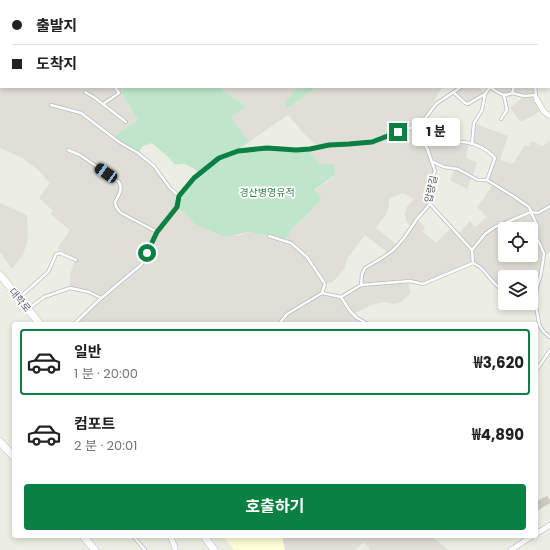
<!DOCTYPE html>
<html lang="ko">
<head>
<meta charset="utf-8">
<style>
	body { margin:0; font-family:Poppins,"Noto Sans KR",sans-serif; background:#f6f6f6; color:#222; height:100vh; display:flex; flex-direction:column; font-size:15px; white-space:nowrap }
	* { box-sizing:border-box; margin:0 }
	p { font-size:13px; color:#767676 }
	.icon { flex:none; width:22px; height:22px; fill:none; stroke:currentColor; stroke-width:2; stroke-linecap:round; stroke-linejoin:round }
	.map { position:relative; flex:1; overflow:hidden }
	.drawer { position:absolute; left:12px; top:322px; width:526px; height:216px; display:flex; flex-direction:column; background:#fff; border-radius:4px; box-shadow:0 2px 6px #0003 }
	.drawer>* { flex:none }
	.top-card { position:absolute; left:0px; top:0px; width:550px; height:88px; box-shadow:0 2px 6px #0003; display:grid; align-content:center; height:88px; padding:0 12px; background:#fff }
	.tools { position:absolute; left:498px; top:222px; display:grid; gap:8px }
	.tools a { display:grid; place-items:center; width:40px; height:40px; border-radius:4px; background:#fff; box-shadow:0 2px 6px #0003; font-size:20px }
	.end { position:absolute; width:18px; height:18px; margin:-9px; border:5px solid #0b8043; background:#fff; box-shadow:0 0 0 2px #fff }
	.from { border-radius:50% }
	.bubble { position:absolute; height:28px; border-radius:4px; background:#fff; box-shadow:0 2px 6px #0003; font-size:13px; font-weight:700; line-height:28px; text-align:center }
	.car { position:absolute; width:12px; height:24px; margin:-12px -6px; border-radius:5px; box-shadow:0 0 3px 1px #0007; background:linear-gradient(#222 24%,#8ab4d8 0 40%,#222 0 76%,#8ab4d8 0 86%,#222 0) }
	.top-card b { display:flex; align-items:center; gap:14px; height:38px; font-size:15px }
	.top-card b+b { border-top:1px solid #e0e0e0 }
	.top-card i { width:10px; height:10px; background:#222 }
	ul { padding:7px 0 0; list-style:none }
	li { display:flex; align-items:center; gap:12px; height:66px; margin:0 8px 6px; padding:0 4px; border:2px solid transparent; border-radius:4px }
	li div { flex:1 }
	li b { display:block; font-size:15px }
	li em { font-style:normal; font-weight:700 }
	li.on { border-color:#0b8043 }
	li>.icon { width:36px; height:36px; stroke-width:1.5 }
	.cta { display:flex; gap:8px; margin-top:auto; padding:8px 12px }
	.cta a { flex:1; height:46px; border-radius:4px; background:#0b8043; color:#fff; font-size:16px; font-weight:700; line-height:46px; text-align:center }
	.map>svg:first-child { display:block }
	.commercial { fill:#fcfed8 }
	.industrial { fill:#dfdfd7; fill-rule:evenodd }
	.green { fill:#bfe6ca }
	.building { fill:#c9c9bf; stroke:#d3d2c1 }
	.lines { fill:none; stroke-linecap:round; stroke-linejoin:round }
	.lane-casing { stroke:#babbc2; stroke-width:4 }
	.street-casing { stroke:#babbc2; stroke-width:6 }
	.secondary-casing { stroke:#bdbec6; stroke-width:8 }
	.lane { stroke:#fff; stroke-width:2.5 }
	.street { stroke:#fff; stroke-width:5 }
	.secondary { stroke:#fff; stroke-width:7 }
	.route { stroke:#0b8043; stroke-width:5 }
	.labels { text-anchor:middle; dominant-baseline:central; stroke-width:3.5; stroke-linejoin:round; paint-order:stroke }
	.street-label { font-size:10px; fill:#5b5d64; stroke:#fff }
	.park-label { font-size:10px; fill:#33824d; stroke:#fff }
</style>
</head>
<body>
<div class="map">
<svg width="550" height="550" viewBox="0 0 550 550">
	<rect width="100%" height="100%" fill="#edeee3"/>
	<polygon class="commercial" points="223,536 282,536 285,550 234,550"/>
	<g class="industrial">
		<path d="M0,0H180L179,1H1V87H118L138,120L113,137L138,153L154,166L170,188L179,196L177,207L185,213L195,224L237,236L248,232L269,236L292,229L310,212L322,198L314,191L335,176L317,162L311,155L310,149L318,147L307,137L288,115L249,142L231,117L246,107L221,89L222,87H299L289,97L286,109L317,87H442L421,124V139L425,143L436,142L451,144L459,142L469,143L466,157L477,163L472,177L467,189L450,180L455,169L444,167L433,162L435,171L430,184V204L417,219L425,227L423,232L436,243L452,227L458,234L470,221L475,227L487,217L477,207L482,201L493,184L487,180L495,158L491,153L472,144L474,123L508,136L500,160L513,164L524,146H529L532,141L543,146L550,141V252L544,255L539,279L531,284V277H505V292L502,290L483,269L473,263L423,284L408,282L410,293L406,298L399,303L393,304L386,302L371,305L354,314L357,318L368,324H74L101,298L89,292L70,288V274L76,258L57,249L70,230L50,214L53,211L39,198L50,183L36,168L22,158L0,148ZM402,193L414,199L407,206L405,215L406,221L412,227L397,245L376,228L386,214L389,205V199ZM505,229H531V255H505ZM365,235L388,253L365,268L362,274L361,285L341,296L322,293L325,284L333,282L345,268L347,259Z"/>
		<polygon points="461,87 479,87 485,94 468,104 453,92"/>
		<polygon points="490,87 535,87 536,98 543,109 530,118 527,118 521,122 510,108 523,97 512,93 504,96"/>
		<polygon points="0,203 27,215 28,238 23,255 12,269 0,252"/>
		<polygon points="282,536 431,536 448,550 370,550 364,542 354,550 285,550"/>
	</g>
	<g class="green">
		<polygon points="179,0 375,0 376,1 179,1"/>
		<path d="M118,87H222L221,89L246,107L231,117L249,142L238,150L267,148L296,150L310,149L311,155L320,164H334L335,175L314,190L322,198L310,212L292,229L284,241L269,236L248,232L225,237L195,224L185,213L177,207C180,194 189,182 199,173C190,166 187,162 175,165L169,158L152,143L143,146L138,153L113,137L138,120Z"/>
		<path d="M299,87H317L286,109C285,99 293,93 299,87Z"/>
	</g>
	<polygon class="building" points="547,496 550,501 550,503 536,511 536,502"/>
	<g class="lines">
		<defs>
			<g id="lane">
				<polyline points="109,0 109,1"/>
				<polyline points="27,1 29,0"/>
				<polyline points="80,1 81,0"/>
				<polyline points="0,17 1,17"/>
				<polyline points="549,20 550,19"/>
				<polyline points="535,87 536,94"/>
				<polyline points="85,92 95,98 126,122"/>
				<path d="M453,92L465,103L468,104L485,94L490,87C498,92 503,98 512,93L524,96L536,95"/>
				<polyline points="512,93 514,87"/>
				<polyline points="103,104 119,93 115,87"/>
				<polyline points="51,105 81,113 119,142 138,153 154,166 170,188 179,196"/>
				<polyline points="501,119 507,110 504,96"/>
				<path d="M425,143C430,143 433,142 437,142C441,141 445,143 450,143C453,144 456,142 459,142C472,141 487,149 495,158L487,180"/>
				<polyline points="472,144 474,123 482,110 485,94"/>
				<path d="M68,150L80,155L119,182C123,189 119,195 115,202L116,207L121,213L157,232"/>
				<polyline points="433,162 444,167 458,169 478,180 487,180 513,196 529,207 531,212 536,223 533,236 539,242 544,254 541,274 537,287 535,303"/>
				<polyline points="269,236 291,243 307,257 325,284 322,293"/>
				<polyline points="472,250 485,234 495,227 531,212 538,213 550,206"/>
				<path d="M473,263C477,265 481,267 484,271C490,278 496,287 505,292"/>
				<polyline points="361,285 362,274 365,268 382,258 392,251 397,246 404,238 417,219 430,204 430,184 435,171 427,148 421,139 421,124 436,104 461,87"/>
				<polyline points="341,297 361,285 410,281 423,284 473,263 472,250 430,204"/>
				<polyline points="19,298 48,272 51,266 56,254 60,253 76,260"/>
				<path d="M531,300L535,303C540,318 535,327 550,337"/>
				<polyline points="28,309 44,297 70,288 89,292 101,298"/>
				<polyline points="74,324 98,301 142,264 157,232 177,207 179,196 194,178 219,158 238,151 267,148 296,150 310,149 329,145 349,144 372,142 421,124"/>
				<polyline points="279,324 287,314 322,293 341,297 350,311 357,318 368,324"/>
				<polyline points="536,371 550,350"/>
				<polyline points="133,536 145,550"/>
			</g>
			<g id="street">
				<polyline points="536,98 544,112 550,116"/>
				<polyline points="536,534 550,525"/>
				<polyline points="170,536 175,547 175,550"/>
				<polyline points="511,550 532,536"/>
			</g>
			<g id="secondary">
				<polyline points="0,275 40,324"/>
				<polyline points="0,442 14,457"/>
				<polyline points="83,536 95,550"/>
				<polyline points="204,536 214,550"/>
			</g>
		</defs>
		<use href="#lane" class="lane-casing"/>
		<use href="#street" class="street-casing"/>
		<use href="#secondary" class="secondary-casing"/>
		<use href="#lane" class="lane"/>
		<use href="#street" class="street"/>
		<use href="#secondary" class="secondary"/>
	</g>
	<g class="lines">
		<polyline class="route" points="147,253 157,232 177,207 179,196 194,178 219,158 238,151 267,148 296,150 310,149 329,145 349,144 372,142 398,132"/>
	</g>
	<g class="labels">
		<g class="street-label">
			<text transform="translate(431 189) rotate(-78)">압량길</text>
			<text transform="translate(20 300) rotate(50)">대학로</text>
		</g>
		<g class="park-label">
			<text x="267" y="192">경산병영유적</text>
		</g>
	</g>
</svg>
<div class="tools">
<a><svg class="icon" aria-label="locate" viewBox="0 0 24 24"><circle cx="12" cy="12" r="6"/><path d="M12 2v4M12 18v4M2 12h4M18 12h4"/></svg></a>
<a><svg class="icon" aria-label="layers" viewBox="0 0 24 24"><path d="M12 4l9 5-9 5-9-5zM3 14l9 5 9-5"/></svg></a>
</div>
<i class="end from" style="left:147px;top:253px"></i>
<i class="end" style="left:398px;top:132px"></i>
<div class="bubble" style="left:412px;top:118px;width:48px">1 분</div>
<i class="car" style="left:106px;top:173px;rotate:304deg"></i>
<div class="top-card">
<b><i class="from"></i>출발지</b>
<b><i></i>도착지</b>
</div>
<section class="drawer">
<ul>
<li class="on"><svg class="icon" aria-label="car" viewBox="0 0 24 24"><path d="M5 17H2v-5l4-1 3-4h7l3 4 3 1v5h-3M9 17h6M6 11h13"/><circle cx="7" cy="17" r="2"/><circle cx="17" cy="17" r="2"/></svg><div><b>일반</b><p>1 분 · 20:00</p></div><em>₩3,620</em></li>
<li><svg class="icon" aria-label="car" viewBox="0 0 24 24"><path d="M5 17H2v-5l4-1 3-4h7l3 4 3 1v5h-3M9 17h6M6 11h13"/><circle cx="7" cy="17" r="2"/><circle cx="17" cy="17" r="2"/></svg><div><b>컴포트</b><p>2 분 · 20:01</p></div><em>₩4,890</em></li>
</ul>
<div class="cta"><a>호출하기</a></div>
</section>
</div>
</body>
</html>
